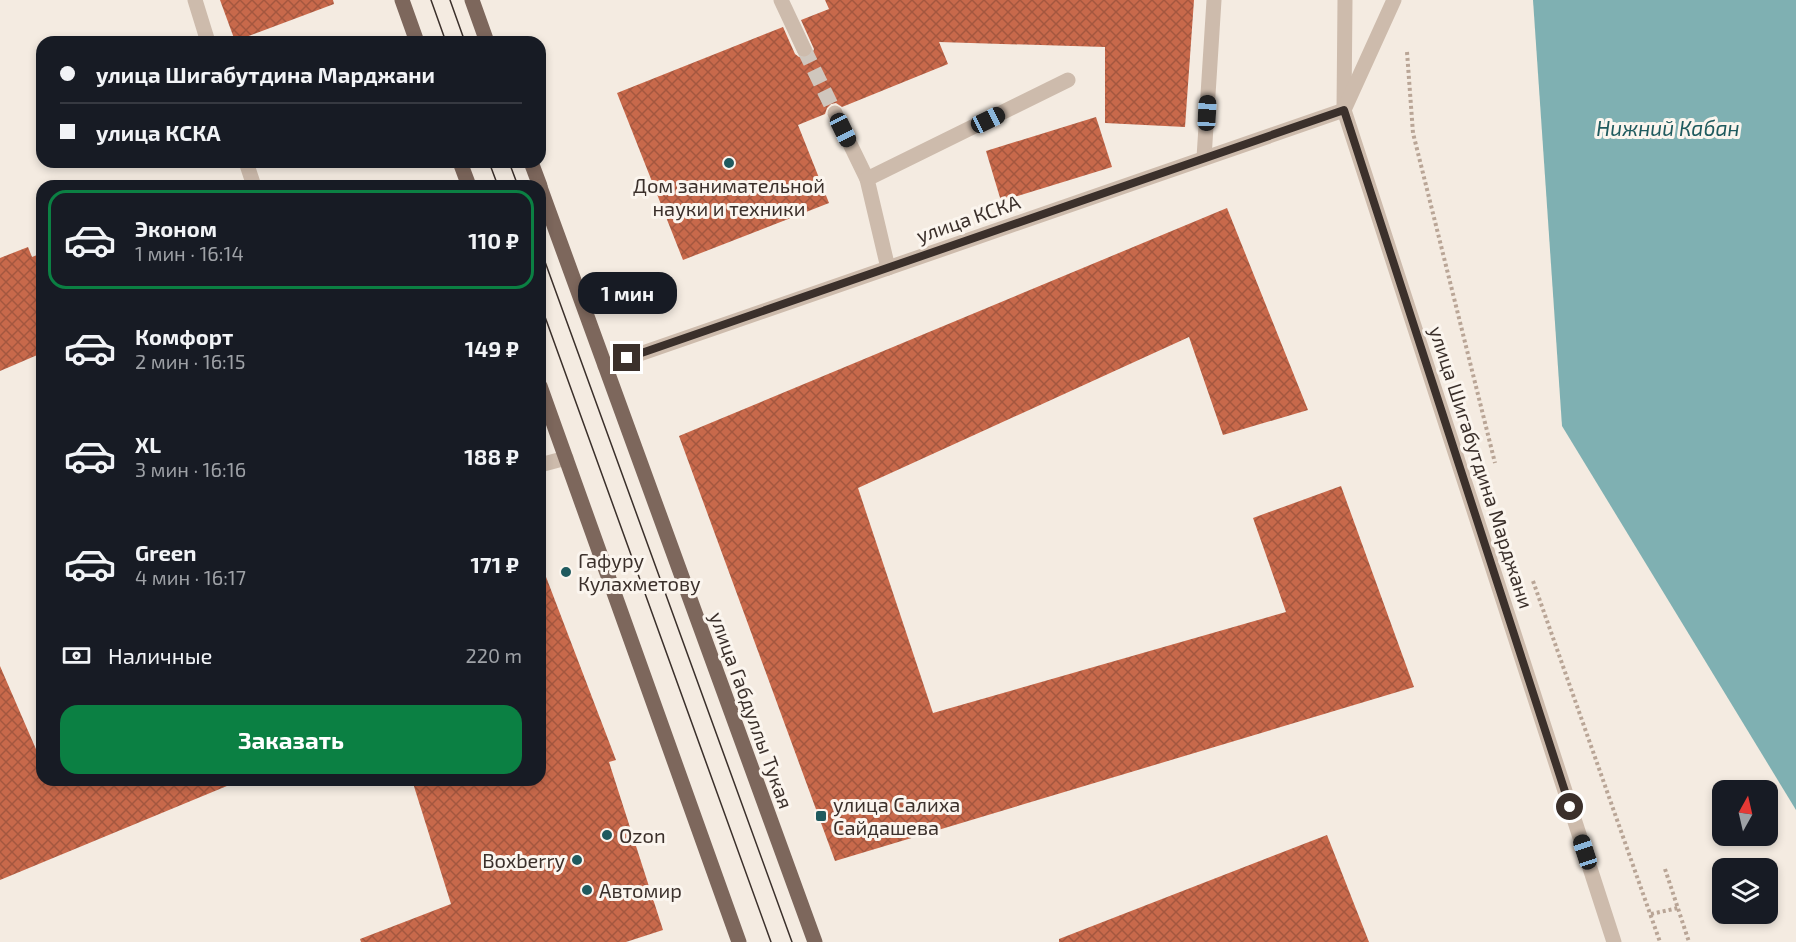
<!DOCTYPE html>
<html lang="ru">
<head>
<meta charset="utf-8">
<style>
	body { margin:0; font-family:"Exo 2",sans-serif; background:#242831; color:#f1f3f6; height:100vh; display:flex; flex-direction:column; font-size:22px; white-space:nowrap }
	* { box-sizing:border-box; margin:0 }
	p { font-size:20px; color:#9ea1a6 }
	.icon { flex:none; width:33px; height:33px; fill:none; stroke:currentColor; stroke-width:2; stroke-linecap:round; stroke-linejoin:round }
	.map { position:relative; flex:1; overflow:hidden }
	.side { position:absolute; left:36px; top:180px; width:510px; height:606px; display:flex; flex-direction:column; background:#171b24; border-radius:18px; box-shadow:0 3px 9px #0003 }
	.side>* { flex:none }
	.top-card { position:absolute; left:36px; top:36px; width:510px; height:132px; border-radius:18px; box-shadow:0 3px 9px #0003; display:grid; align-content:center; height:132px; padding:0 24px; background:#171b24 }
	.needle { width:39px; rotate:8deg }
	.buttons { position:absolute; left:1712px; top:780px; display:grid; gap:12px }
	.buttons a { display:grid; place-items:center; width:66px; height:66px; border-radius:12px; background:#171b24; box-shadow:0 3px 9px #0003; font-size:30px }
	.end { position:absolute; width:27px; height:27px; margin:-14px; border:8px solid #3b302b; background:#fff; box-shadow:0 0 0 3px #fff }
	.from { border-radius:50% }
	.bubble { position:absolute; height:42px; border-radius:18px; background:#171b24; box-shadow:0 3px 9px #0003; font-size:20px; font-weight:700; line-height:42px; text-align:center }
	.car { position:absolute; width:18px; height:36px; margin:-18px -9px; border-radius:8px; box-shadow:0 0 4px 2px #0007; background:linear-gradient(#222 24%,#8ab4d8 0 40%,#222 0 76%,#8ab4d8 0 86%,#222 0) }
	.top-card b { display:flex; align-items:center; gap:21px; height:57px; font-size:22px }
	.top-card b+b { border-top:2px solid #363941 }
	.top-card i { width:15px; height:15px; background:#f1f3f6 }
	ul { padding:10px 0 0; list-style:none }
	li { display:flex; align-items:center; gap:18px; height:99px; margin:0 12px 9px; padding:0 12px; border:3px solid transparent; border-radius:18px }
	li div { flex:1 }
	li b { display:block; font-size:22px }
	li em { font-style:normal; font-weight:700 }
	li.selected { border-color:#0b8043 }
	li>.icon { width:54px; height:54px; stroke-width:1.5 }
	.pay { display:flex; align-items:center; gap:15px; height:66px; padding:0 24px; font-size:22px }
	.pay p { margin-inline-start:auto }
	.action { display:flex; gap:12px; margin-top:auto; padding:12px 24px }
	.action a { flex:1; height:69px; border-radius:18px; background:#0b8043; color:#fff; font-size:24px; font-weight:700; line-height:69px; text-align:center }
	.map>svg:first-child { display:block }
	.water { fill:#7fb0b2 }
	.building { fill:url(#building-cross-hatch) }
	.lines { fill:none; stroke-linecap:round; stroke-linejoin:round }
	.minor-tunnel { stroke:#cfc6bd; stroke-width:15; stroke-dasharray:15 8; stroke-linecap:butt }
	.path { stroke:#b9a596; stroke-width:4; stroke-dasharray:3 3; stroke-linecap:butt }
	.minor { stroke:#cdbbac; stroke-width:15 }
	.major { stroke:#7d675c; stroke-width:15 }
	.tram { stroke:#3b302b; stroke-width:1.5 }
	.route { stroke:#3b302b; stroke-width:8 }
	.poi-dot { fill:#1f5a5e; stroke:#fbf5ee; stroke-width:2 }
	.labels { text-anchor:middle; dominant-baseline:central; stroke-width:6; stroke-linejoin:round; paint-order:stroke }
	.poi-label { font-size:20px; fill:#3b302b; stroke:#fbf5ee; text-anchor:start }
	.street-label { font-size:20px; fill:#3b302b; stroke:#fbf5ee }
	.water-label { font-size:21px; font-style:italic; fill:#1f5a5e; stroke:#fbf5ee }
</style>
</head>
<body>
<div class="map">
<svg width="1796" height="942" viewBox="0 0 1796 942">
	<defs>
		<pattern id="building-cross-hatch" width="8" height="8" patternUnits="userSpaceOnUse" patternTransform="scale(1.5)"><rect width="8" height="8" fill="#c8694b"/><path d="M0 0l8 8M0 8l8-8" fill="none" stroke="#a4573f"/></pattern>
	</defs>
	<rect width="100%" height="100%" fill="#f4ebe1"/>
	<polygon class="water" points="1533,0 1796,0 1796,810 1562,426"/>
	<g class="building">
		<polygon points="220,0 333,0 334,4 235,41"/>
		<polygon points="825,0 1194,0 1185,127 1105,123 1105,47 939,42 948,64 842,107 836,103 831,104 827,108 825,114 798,125 829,203 683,260 617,93 783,27 795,54 799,57 808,58 812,55 814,49 801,20 829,9"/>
		<polygon points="1096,117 1112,167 1001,201 986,151"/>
		<polygon points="1227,208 1308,410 1223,435 1189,337 858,488 933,713 1286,612 1253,518 1341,486 1414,687 835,861 679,436"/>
		<polygon points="28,247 32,257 42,253 42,353 0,371 0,258"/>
		<polygon points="543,569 616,760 609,762 663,930 626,942 361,942 360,939 451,904 412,780 540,780 540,570"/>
		<polygon points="0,666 42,763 42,780 239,781 0,880"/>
		<polygon points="1327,835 1369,942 1059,942 1059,939"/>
	</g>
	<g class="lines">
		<polyline class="minor-tunnel" points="804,49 835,113"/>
		<g class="path">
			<polyline points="1407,52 1413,133 1495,463"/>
			<polyline points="1533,581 1660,942"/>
			<polyline points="1665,869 1689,942"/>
			<polyline points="1651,914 1678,908"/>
		</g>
		<g class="minor">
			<polyline points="195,0 208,42"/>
			<polyline points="781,0 804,49"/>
			<polyline points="1345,0 1344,110 1614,942"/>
			<polyline points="835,113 867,179"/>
			<polyline points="1204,158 1214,0"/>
			<polyline points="246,162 254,186"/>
			<polyline points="888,268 867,179 1068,80"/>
			<polyline points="605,366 1344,110 1394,0"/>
			<polyline points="540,465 566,458"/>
		</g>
		<g class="major">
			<polyline points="402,0 417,42"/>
			<polyline points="472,0 487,42"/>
			<polyline points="460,162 469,186"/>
			<polyline points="531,162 540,186"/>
			<polyline points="540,187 815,942"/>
			<polyline points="540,386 739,942"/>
		</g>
		<g class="tram">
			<polyline points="431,0 446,42"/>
			<polyline points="450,0 465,42"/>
			<polyline points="489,162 498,186"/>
			<polyline points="509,162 518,186"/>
			<polyline points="540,248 792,942"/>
			<polyline points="540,303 771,942"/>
		</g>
	</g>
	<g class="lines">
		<polyline class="route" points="627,358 1344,110 1570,807"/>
	</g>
	<g class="poi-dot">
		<circle cx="729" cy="163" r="6"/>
		<circle cx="566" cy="572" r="6"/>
		<rect x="815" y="810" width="12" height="12" rx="3"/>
		<circle cx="607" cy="835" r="6"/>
		<circle cx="577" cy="860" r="6"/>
		<circle cx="587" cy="890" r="6"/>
	</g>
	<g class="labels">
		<g class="poi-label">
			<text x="729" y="185" text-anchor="middle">Дом занимательной<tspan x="729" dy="23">науки и техники</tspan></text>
			<text x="578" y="560">Гафуру<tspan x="578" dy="23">Кулахметову</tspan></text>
			<text x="833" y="804">улица Салиха<tspan x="833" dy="23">Сайдашева</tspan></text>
			<text x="619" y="835">Ozon</text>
			<text x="565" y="860" text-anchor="end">Boxberry</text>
			<text x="599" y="890">Автомир</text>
		</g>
		<g class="street-label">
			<text transform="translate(968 218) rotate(-19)">улица КСКА</text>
			<text transform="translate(1482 467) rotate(72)">улица Шигабутдина Марджани</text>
			<text transform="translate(752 710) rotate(70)">улица Габдуллы Тукая</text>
		</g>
		<g class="water-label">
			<text x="1668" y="127">Нижний Кабан</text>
		</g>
	</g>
</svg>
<div class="buttons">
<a><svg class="needle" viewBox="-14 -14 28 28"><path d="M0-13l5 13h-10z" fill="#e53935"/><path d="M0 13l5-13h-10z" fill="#9ea1a6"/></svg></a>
<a><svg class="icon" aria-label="layers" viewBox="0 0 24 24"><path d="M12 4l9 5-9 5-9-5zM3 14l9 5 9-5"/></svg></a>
</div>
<i class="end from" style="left:1570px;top:807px"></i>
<i class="end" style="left:627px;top:358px"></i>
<div class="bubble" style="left:578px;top:272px;width:99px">1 мин</div>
<i class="car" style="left:1207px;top:113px;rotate:3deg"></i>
<i class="car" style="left:988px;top:120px;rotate:64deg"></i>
<i class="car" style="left:843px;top:130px;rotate:154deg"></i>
<i class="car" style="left:1585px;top:852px;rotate:342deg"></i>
<div class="top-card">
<b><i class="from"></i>улица Шигабутдина Марджани</b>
<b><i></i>улица КСКА</b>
</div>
<section class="side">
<ul>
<li class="selected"><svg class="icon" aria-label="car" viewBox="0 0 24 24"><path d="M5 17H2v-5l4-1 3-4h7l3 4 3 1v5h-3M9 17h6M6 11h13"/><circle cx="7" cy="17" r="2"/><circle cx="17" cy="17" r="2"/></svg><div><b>Эконом</b><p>1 мин · 16:14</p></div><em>110 ₽</em></li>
<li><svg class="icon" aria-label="car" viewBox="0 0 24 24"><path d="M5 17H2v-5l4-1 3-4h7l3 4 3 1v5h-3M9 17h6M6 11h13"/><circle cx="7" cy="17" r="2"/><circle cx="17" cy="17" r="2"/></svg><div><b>Комфорт</b><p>2 мин · 16:15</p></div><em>149 ₽</em></li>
<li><svg class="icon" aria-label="car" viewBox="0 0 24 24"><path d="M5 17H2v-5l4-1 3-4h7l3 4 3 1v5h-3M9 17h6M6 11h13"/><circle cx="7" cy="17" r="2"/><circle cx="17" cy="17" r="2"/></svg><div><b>XL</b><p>3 мин · 16:16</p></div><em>188 ₽</em></li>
<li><svg class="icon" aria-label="car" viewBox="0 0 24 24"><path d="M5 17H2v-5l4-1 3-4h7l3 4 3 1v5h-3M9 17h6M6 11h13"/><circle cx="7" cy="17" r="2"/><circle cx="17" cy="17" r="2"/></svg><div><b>Green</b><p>4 мин · 16:17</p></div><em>171 ₽</em></li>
</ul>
<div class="pay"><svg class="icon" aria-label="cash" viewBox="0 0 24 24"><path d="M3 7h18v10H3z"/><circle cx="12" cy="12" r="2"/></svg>Наличные<p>220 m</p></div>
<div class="action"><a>Заказать</a></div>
</section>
</div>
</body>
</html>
